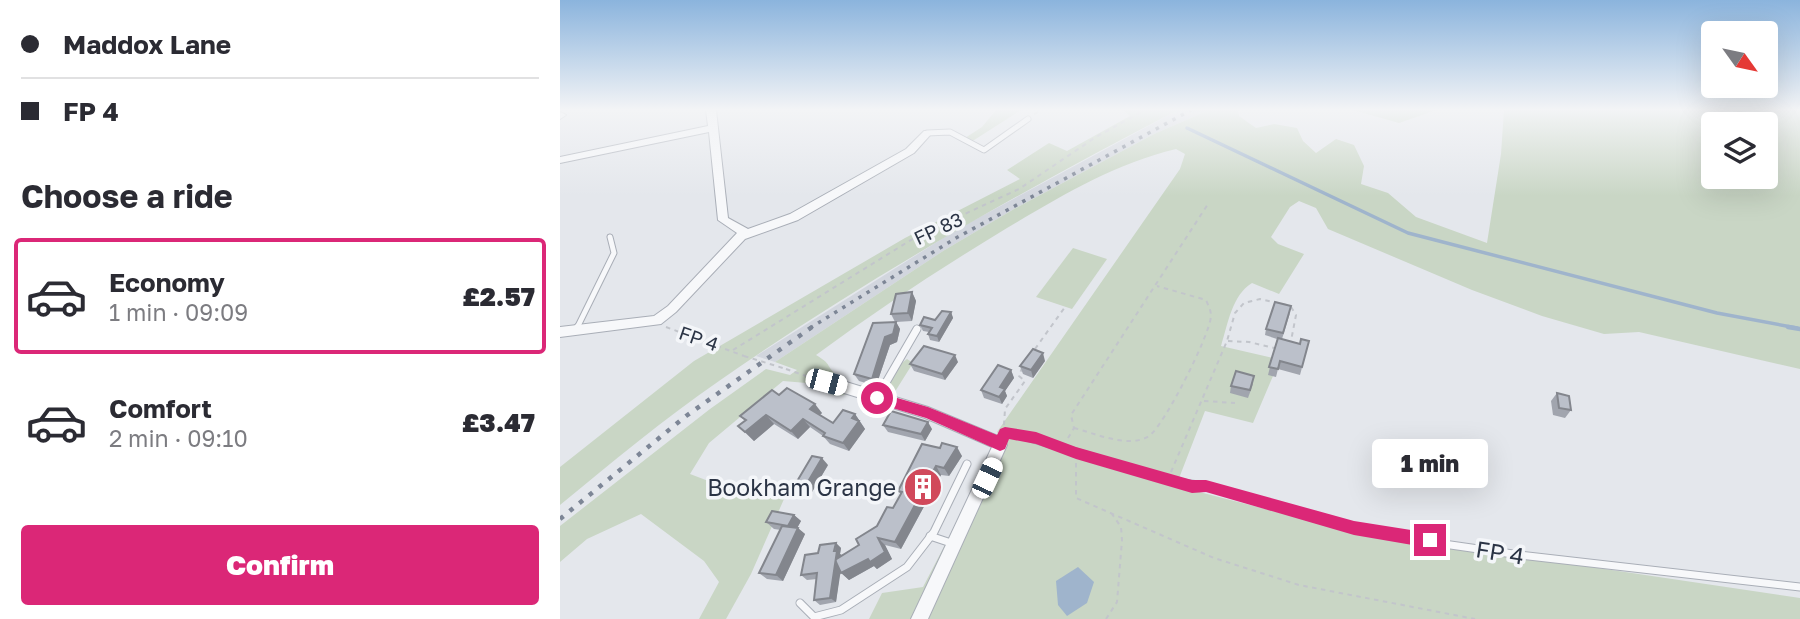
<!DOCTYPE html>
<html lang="en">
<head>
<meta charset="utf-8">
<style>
	body { margin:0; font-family:"Golos Text",sans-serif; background:#f7f7f7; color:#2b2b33; height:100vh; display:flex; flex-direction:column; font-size:26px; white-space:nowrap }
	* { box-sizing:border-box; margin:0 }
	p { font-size:23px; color:#7c7c81 }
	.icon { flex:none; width:38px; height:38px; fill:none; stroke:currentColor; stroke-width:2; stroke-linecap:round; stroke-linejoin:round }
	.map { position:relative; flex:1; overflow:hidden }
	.drawer { display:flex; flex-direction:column; background:#fff; width:560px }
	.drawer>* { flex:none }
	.banner { display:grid; align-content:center; height:154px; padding:0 21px; background:#fff }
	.needle { width:46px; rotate:123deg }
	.controls { position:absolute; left:1141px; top:21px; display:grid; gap:14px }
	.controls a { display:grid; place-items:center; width:77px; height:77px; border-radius:7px; background:#fff; box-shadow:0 7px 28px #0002; font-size:35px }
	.end { position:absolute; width:32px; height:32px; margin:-16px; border:9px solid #db2777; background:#fff; box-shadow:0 0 0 4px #fff }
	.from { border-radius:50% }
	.bubble { position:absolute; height:49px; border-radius:7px; background:#fff; box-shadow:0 7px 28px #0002; font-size:23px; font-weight:800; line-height:49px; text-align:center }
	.car { position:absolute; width:21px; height:42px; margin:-21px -10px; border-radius:9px; box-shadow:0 0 5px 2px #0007; background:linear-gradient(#fff 24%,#345 0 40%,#fff 0 76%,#345 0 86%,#fff 0) }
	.banner b { display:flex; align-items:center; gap:24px; height:66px; font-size:26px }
	.banner b+b { border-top:2px solid #e1e1e2 }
	.banner i { width:18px; height:18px; background:#2b2b33 }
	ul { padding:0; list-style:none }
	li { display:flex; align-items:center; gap:21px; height:116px; margin:0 14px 10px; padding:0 7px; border:4px solid transparent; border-radius:7px }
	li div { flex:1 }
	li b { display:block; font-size:26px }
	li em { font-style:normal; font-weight:800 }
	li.selected { border-color:#db2777 }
	li>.icon { width:63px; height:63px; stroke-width:1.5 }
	h2 { padding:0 21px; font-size:32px; line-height:84px }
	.primary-button { display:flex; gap:14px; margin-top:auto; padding:14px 21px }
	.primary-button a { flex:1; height:80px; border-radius:7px; background:#db2777; color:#fff; font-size:28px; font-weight:800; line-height:80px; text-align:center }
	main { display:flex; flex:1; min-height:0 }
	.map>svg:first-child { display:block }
	.built { fill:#d2d6de }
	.green { fill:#c9d6c5; fill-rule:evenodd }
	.water { fill:#9fb4cc }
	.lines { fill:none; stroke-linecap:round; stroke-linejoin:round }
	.stream-far1 { stroke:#9fb4cc; stroke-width:3.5 }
	.stream { stroke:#9fb4cc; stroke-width:4.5 }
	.lane-far1-casing { stroke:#a9aeb7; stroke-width:7 }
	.lane-casing { stroke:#a9aeb7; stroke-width:9 }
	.street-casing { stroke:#a9aeb7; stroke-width:2 }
	.path { stroke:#c2c5cb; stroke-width:2; stroke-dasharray:4.5 4.5; stroke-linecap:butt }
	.lane-far1 { stroke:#f7f8fa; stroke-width:5 }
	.lane { stroke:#f7f8fa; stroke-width:7 }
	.street { fill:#f7f8fa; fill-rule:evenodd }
	.rail-far1 { stroke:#7d8696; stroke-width:3.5; stroke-dasharray:3.5 6; stroke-linecap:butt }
	.rail { stroke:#7d8696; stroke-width:4.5; stroke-dasharray:4.5 8; stroke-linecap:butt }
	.path-bridge { stroke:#c2c5cb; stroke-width:2; stroke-dasharray:4.5 4.5; stroke-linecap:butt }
	.wall { fill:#a1a5ae }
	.shaded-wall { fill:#83868d }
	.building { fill:#bbc0ca; stroke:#83868d; stroke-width:2 }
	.route { fill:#db2777 }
	.labels { text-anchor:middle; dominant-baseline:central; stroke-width:7; stroke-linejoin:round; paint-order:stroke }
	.street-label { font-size:19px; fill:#2b3445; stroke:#f4f6f9 }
	.near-poi-label { font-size:23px; fill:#2b3445; stroke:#f4f6f9; text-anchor:end }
	.near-street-label { font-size:23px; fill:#2b3445; stroke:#f4f6f9 }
</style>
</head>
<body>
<main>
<section class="drawer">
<div class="banner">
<b><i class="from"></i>Maddox Lane</b>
<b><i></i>FP 4</b>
</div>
<h2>Choose a ride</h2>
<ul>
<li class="selected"><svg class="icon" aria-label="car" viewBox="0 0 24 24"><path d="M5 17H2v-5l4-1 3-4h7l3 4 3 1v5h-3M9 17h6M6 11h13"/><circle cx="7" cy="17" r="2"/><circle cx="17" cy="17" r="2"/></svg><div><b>Economy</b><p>1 min · 09:09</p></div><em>£2.57</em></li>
<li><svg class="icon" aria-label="car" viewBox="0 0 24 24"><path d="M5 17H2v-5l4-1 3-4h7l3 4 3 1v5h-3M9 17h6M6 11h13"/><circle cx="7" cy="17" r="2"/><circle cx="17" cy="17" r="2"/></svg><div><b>Comfort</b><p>2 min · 09:10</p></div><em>£3.47</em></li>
</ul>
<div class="primary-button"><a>Confirm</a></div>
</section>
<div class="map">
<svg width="1240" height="619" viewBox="0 0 1240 619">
	<rect width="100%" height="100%" fill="#e4e7ec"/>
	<polygon class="built" points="618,110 649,110 594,134 454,209 383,251 215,362 196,356 396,230"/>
	<g class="green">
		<polygon points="436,110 461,110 411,142 405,138 422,127"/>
		<path d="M563,110H618C460,192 305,279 159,381C104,419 51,463 0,505V467L134,361L345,238L460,179L447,170L489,143L507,151L570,116Z"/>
		<path d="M649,110H678L679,116L696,128L714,124L737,128L743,141L756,153L776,139L794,145L804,166L801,184L828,193L856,217L927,243L941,154L944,110H1240V369L1079,332L1044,334L982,316L912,290L768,229L756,208L739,201L730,207L711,237L718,244L744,254L719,294L692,283C672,295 668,324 661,346L713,358V376L693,423L645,411L616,486L795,532L1240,598V619H309L322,593L363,587L441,437L437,432L620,169L625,154L616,149C554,164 501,196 447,228C381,268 317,310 256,355C271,364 265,363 275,374C285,385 311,387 325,389L339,365L347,359L353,363L331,398L297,388C271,405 270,389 246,383C239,382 231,382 223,381L149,443L130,474L172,490L205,486L224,499L191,574L166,619H139L159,582L144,561L81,514L27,539L0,562V526L150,409L206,369L230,375L237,370L215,362L383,251L454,209L594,134ZM1153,124H1206V177H1153Z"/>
		<polygon points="793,110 876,110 839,123"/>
		<polygon points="513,248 547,259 512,309 476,297"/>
	</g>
	<polygon class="water" points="518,567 534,582 527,603 507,616 498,605 496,581"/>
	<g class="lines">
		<polyline class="stream-far1" points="627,128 848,233 1157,313 1237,328"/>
		<polyline class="stream" points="1228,327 1240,329"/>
		<defs>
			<g id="lane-far1">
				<polyline points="367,133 390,132 424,150 468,119"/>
				<polyline points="17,328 54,253 50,237"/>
			</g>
			<g id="lane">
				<polyline points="16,330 18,327"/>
				<polyline points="317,398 357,329"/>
				<polyline points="440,445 445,433 463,436 616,482 646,486 757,519 849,539 960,555 1240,587"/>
				<polyline points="370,536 394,544"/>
				<polyline points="240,603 254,617 281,610 347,567 374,532 407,464"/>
			</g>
			<g id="street">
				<polygon points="146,110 156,110 168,218 188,229 230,214 346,149 364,131 370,131 372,133 354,153 238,220 185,239 116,312 101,324 0,337 0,327 94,316 108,306 177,233 158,220 149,132 0,163 0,157 148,126"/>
				<polygon points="0,112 6,115 0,119"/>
				<polygon points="260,374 368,407 438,436 445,440 447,445 368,619 351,619 432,447 365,418 255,384 253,380 255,376"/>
			</g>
		</defs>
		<use href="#lane-far1" class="lane-far1-casing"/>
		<use href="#lane" class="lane-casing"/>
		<use href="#street" class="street-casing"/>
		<g class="path">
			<polyline points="474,114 482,110"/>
			<polyline points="731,307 736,315 731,341"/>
			<polyline points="106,327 184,356"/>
			<polyline points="668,341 689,342 714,348"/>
			<polyline points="475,349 505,307"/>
			<polyline points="173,350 359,235 459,189 536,137 585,110"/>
			<polyline points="226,369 249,377"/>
			<polyline points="644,401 675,403"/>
			<polyline points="444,425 445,409 465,381 459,376 462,368"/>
			<path d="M514,428C534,433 569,449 589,436C604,426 650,335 651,316C651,310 648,305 646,300L597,286"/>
			<polyline points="508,438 514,428 511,415 648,204"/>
			<polyline points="516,463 516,498 654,558 739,585 915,619"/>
			<polyline points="611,472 667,341 675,313 684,303 700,299 726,305"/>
			<polyline points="546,619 557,602 562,540 561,527 552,514"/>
		</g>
		<use href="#lane-far1" class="lane-far1"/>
		<use href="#lane" class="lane"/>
		<use href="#street" class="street"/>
		<polyline class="rail-far1" points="250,328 396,238 631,110"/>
		<polyline class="rail" points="0,519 126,416 252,327"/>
		<polyline class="path-bridge" points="184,356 226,369"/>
	</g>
	<g class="wall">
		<polygon points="352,292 356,301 352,321 336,322 340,329 337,342 330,345 316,386 299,381 294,374 335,322 331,314"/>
		<polygon points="391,312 393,318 379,342 370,340 368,334 369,332 363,331 360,325 375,320"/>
		<polygon points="730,313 722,339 740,344 749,341 740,375 718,369 716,377 708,375 717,339 705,335 706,329"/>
		<polygon points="485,361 473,378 463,374 460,366"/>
		<polygon points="398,362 385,380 354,371 350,364"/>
		<polygon points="451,370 454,378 445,391 447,396 442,404 424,398 421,390"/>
		<polygon points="693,384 688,398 670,393 671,386"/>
		<polygon points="997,393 1011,410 1005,418 993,415 991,401"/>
		<polygon points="219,395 262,413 260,415 273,423 295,414 305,429 289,451 270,444 263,436 250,427 238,439 214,424 194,441 178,426 185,421 180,416"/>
		<polygon points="323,425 372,429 365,441 328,432"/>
		<polygon points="362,444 402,456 389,476 381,475 341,549 325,545 332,559 317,569 314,566 289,580 280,571 276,602 260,605 254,600 257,579 247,580 241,575 258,553 276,543 281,548 280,554 282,555 299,545 317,526 333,508 341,494 338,491"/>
		<polygon points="268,465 252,492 243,490 236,483"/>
		<polygon points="234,515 241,521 237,528 245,534 223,581 207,579 199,573 221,530 214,529 206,522"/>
	</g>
	<g class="shaded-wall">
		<polygon points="352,292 356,301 352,321 348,313"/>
		<polygon points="391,312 393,318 379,342 377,336"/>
		<polygon points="336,322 340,329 337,342 330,345 316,386 312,379 325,337"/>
		<polygon points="483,353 485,361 473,378 471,370"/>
		<polygon points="395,355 398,362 385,380 382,374"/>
		<polygon points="451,370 454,378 445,391 447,396 442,404 439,397 440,387"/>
		<polygon points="255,404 262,413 257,417 250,409"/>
		<polygon points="295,414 305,429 289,451 283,443 292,418"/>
		<polygon points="206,415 214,424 194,441 185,432"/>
		<polygon points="243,419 250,427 238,439 231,431"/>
		<polygon points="368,422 372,429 365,441 361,434"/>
		<polygon points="397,447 402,456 389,476 384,468"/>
		<polygon points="262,458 268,465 252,492 246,485"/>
		<polygon points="376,466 381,475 341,549 335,542"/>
		<polygon points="234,515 241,521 235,532 228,526"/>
		<polygon points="238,528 245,534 223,581 216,575"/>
		<polygon points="318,538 325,545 332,559 317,569 314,566 289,580 281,573 308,559"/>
		<polygon points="276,543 281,548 280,554 283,556 276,602 270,598"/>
	</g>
	<g class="building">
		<polygon points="352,292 348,313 331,314 336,294"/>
		<polygon points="715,302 731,306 723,333 706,329"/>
		<polygon points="382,311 391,312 377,336 368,334 372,328 360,325 364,317 375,320"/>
		<polygon points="336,322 333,334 325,337 312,379 294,374 313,323"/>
		<polygon points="718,338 740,344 741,339 749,341 742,367 720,361 718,369 709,367"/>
		<polygon points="364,346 395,355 382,374 350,364"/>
		<polygon points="473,349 483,353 471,370 460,366"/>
		<polygon points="438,365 451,370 440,387 445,389 439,397 421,390"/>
		<polygon points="676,371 694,376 690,390 671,386"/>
		<polygon points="227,388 255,404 250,409 273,423 283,410 295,414 292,418 299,421 283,443 263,436 265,433 243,419 231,431 206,415 185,432 178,426 186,420 180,416 212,390 219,395"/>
		<polygon points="997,393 1009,396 1011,410 999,408"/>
		<polygon points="331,411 368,422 361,434 323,425"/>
		<polygon points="382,443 397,447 384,468 376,466 335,542 318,538 325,552 310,562 308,559 281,573 275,560 299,545 296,539 317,526 327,507 333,508 342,492 338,491 362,444 380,448"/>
		<polygon points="252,456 262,458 246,485 236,483"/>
		<polygon points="212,511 234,515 228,526 206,522"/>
		<polygon points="222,526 238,528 216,575 199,573"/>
		<polygon points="276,543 274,551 277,551 270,598 254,600 257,573 241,575 245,555 258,553 260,545"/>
	</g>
	<linearGradient id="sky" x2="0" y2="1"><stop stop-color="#8bb4dd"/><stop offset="0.56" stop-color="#f3f4f6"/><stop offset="1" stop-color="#f3f4f6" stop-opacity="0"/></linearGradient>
	<rect width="1240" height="196" fill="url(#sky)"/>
	<polygon class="route" points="317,392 368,407 437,435 440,429 445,427 476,432 516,447 632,480 646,480 794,521 870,533 875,535 877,540 875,545 870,548 794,535 646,492 632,493 516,459 476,444 449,439 445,449 440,451 366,418 312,402 312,394"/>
	<defs>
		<symbol id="building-disc" viewBox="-11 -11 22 22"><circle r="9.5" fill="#d1495b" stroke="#f4f6f9"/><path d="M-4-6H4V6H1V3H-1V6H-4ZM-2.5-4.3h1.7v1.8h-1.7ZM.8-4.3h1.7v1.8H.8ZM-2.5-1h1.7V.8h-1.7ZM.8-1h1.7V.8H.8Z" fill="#fff"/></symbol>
	</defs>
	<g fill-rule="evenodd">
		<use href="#building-disc" x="341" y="465" width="44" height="44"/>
	</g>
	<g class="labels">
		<g class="street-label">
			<text transform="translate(378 228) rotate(-25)">FP 83</text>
			<text transform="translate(139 338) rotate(19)">FP 4</text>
		</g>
		<g class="near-poi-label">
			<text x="336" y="487">Bookham Grange</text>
		</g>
		<g class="near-street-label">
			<text transform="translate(940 552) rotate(9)">FP 4</text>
		</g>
	</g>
</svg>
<div class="controls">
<a><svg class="needle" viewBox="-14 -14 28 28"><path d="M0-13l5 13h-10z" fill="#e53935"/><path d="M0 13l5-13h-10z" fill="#7c7c81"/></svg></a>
<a><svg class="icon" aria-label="layers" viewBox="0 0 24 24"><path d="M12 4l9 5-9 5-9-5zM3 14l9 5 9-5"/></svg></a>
</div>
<i class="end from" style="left:317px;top:398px"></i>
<i class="end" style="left:870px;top:540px"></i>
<div class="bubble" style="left:812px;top:439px;width:116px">1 min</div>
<i class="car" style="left:266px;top:382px;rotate:105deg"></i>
<i class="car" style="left:427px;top:478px;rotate:25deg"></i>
</div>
</main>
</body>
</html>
